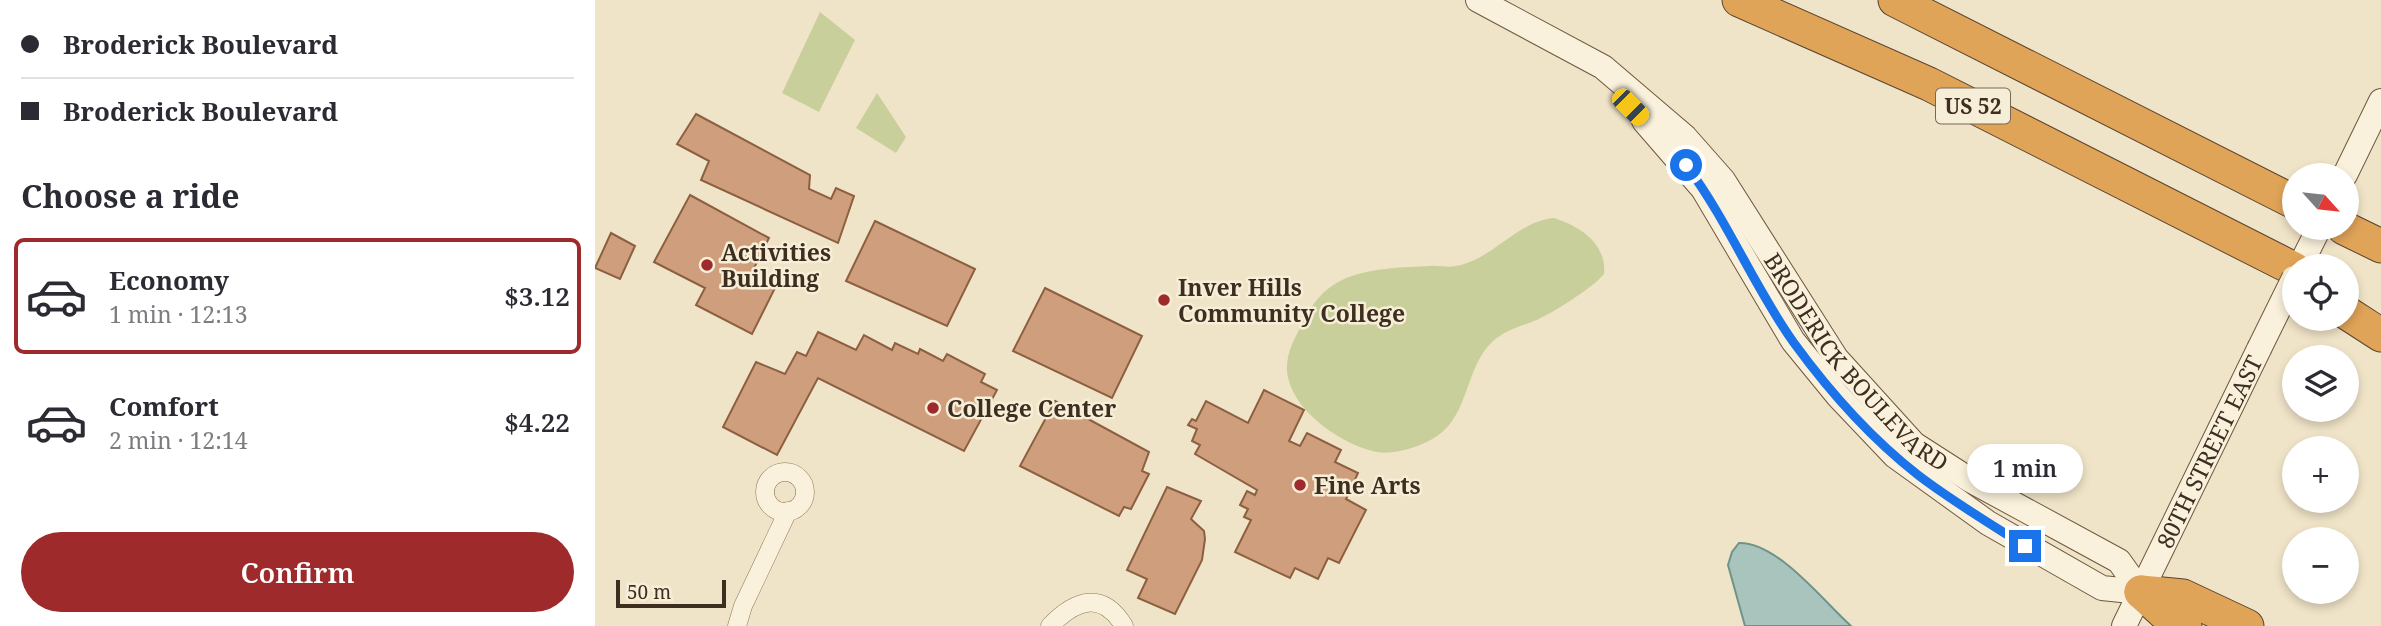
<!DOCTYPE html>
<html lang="en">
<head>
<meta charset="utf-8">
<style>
	body { margin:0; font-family:"Noto Serif",serif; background:#f7f7f7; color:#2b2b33; height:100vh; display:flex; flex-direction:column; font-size:26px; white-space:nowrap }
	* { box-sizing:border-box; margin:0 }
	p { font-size:23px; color:#7c7c81 }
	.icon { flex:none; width:38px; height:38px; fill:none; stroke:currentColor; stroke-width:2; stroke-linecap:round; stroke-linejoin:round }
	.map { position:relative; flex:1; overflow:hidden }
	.side { display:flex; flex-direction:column; background:#fff; width:595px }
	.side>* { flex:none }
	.hud { display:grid; align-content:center; height:154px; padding:0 21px; background:#fff }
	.needle { width:46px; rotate:117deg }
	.buttons { position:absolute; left:1687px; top:163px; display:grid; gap:14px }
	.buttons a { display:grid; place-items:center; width:77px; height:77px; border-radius:50%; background:#fff; box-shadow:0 4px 10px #0003; font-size:35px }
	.scale { position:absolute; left:21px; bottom:18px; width:110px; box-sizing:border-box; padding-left:7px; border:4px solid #3d2e20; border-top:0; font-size:19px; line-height:24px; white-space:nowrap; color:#3d2e20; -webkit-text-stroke:5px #f7eed8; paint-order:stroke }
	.end { position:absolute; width:32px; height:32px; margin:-16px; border:9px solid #1a73e8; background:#fff; box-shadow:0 0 0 4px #fff }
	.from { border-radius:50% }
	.bubble { position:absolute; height:49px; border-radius:24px; background:#fff; box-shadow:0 4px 10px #0003; font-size:23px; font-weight:600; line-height:49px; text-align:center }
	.car { position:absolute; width:21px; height:42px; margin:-21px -10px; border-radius:9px; box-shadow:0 0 5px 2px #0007; background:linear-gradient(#f5c518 24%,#345 0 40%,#f5c518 0 76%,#345 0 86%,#f5c518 0) }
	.hud b { display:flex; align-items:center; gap:24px; height:66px; font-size:26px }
	.hud b+b { border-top:2px solid #e1e1e2 }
	.hud i { width:18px; height:18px; background:#2b2b33 }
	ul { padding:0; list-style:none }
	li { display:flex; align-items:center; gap:21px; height:116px; margin:0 14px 10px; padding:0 7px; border:4px solid transparent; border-radius:10px }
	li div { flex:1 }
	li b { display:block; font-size:26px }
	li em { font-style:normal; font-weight:600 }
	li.current { border-color:#9e2a2b }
	li>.icon { width:63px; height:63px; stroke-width:1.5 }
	h2 { padding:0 21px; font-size:32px; line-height:84px }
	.button { display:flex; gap:14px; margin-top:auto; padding:14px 21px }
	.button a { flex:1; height:80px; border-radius:42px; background:#9e2a2b; color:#fff; font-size:28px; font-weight:600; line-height:80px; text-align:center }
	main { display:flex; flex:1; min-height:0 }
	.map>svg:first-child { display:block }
	.green { fill:#c9cf9b }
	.water { fill:#a9c4bc; stroke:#6f938a; stroke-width:2 }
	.building { fill:#cf9f7d; stroke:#8d5f41; stroke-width:2 }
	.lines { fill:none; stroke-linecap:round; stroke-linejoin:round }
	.street-casing { stroke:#8d765c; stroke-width:19 }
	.secondary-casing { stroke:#6f573f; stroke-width:26 }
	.highway-casing { stroke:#5b4430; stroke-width:35 }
	.street { stroke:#faf1dc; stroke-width:18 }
	.secondary { stroke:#faf1dc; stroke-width:24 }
	.highway { stroke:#e0a458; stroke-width:33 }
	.secondary-bridge-casing { stroke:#6f573f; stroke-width:26; stroke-linecap:butt }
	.secondary-bridge { stroke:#faf1dc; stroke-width:24 }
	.route { stroke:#1a73e8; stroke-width:9 }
	.poi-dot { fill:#9e2a2b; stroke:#f7eed8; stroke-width:2.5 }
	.labels { text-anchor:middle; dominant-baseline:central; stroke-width:5; stroke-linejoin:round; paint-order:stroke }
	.shield { fill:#f7eed8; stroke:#756857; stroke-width:2 }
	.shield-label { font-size:21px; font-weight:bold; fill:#3d2e20 }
	.poi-label { font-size:23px; font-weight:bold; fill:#3d2e20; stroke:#f7eed8; text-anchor:start }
	.street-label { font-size:23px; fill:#3d2e20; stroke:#f7eed8 }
</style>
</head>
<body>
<main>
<section class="side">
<div class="hud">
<b><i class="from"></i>Broderick Boulevard</b>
<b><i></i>Broderick Boulevard</b>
</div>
<h2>Choose a ride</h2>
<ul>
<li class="current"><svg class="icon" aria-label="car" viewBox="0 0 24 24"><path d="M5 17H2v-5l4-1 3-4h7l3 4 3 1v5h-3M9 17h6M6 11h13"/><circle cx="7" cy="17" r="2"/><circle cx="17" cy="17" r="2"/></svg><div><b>Economy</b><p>1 min · 12:13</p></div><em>$3.12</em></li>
<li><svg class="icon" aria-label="car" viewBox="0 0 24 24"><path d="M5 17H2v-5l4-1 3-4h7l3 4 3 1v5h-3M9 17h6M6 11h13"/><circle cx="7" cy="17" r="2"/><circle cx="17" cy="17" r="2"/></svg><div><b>Comfort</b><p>2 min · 12:14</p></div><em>$4.22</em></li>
</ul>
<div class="button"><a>Confirm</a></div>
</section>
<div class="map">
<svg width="1786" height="626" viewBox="0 0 1786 626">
	<rect width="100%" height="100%" fill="#f0e4c8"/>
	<g class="green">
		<polygon points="225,12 260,40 224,112 187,93"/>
		<polygon points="282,93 311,137 301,153 261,128"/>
		<path d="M959,218C985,226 1012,244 1009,274C999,287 955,315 939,321C924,327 910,330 897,342C870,368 874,415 842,436C826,447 800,455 782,452C746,445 695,409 692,371C691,352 700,338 708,322C719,301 729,288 751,278C776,268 809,267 835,266C844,265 853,268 861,266C899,259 922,221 959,218Z"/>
	</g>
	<path class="water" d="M1144,543C1183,542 1229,602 1256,626H1150L1133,565L1137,552Z"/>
	<g class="building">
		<polygon points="101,114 215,175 214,189 236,199 241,188 259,196 243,243 106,180 114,161 82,144"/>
		<polygon points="95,195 174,238 159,268 183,282 157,334 101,305 110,288 59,262"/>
		<polygon points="280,221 380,269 352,326 251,281"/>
		<polygon points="16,233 40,246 25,279 0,268"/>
		<polygon points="450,288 547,336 517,398 418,351"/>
		<polygon points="223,332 261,350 269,335 297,350 300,343 323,354 325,349 348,361 352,354 390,374 386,382 402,390 369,451 223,378 182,455 128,427 161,362 190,374 202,352 211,356"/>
		<polygon points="669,390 709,410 694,441 705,446 712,433 746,450 740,462 763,473 751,499 771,510 744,563 733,558 723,579 700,568 695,578 640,552 656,520 649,517 653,509 645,505 652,491 660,495 662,490 600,454 605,445 597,441 602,429 593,425 597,419 601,421 611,401 653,423"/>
		<polygon points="460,401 554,452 547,471 554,474 536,509 529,507 524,516 425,466"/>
		<polygon points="572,487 606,501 596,519 609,531 610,539 607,560 580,614 543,598 552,579 532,570"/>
	</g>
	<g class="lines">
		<defs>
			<g id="street">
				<circle cx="190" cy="492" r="20"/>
				<polyline points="142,626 148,606 193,511"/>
				<path d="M455,626C480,600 507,590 529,626"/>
			</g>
			<g id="secondary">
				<path id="s1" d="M883,0L1008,67L1090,137L1128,180L1241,358L1319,444L1375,480L1524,561L1546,592"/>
				<polyline points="1049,121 1108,189 1198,341 1243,396 1300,456 1393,523 1507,588 1546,592"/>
				<polyline points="1750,175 1786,101"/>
				<polyline points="1705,266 1724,228"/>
				<path id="s2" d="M1529,626L1664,349"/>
			</g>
			<g id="highway">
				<polyline points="1144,0 1334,84 1699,269"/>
				<polyline points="1300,0 1699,202"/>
				<polyline points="1749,228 1786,246"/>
				<polyline points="1752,313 1786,335"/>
				<polyline points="1546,592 1588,596 1652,626"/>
				<polyline points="1546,592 1577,620 1590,626"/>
			</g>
		</defs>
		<use href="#street" class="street-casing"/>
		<use href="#secondary" class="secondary-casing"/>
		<use href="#highway" class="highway-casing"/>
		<use href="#street" class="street"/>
		<use href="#secondary" class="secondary"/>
		<use href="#highway" class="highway"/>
		<defs>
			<polyline id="secondary-bridge" points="1664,349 1699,278"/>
		</defs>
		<use href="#secondary-bridge" class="secondary-bridge-casing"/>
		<use href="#secondary-bridge" class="secondary-bridge"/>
	</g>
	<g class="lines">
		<path class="route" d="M1091,165C1133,221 1159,287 1199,343C1234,391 1277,439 1323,475C1357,501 1394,523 1430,546"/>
	</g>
	<g class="poi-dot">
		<circle cx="112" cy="265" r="7"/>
		<circle cx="569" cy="300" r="7"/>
		<circle cx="338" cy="408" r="7"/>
		<circle cx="705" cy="485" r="7"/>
	</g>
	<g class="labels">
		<rect class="shield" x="1341" y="88.5" width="74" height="35" rx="5"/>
		<g class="shield-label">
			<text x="1378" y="106">US 52</text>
		</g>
		<g class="poi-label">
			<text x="126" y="252">Activities<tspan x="126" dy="26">Building</tspan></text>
			<text x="583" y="287">Inver Hills<tspan x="583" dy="26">Community College</tspan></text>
			<text x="352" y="408">College Center</text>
			<text x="719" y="485">Fine Arts</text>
		</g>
		<g class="street-label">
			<text stroke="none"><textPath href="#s1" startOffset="534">BRODERICK BOULEVARD</textPath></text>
			<text stroke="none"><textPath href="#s2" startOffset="194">80TH STREET EAST</textPath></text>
		</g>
	</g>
</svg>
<div class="buttons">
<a><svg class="needle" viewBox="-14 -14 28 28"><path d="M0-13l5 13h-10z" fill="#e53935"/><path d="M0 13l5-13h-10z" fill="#7c7c81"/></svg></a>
<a><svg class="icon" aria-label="locate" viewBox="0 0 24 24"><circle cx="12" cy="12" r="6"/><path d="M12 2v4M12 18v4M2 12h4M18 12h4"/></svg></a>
<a><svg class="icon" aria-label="layers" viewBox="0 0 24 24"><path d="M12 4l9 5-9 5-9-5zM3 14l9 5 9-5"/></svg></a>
<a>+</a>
<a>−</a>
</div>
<div class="scale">50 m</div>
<i class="end from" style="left:1091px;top:165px"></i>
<i class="end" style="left:1430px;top:546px"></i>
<div class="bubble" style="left:1372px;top:444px;width:116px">1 min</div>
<i class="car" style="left:1035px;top:107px;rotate:135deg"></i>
</div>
</main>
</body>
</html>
